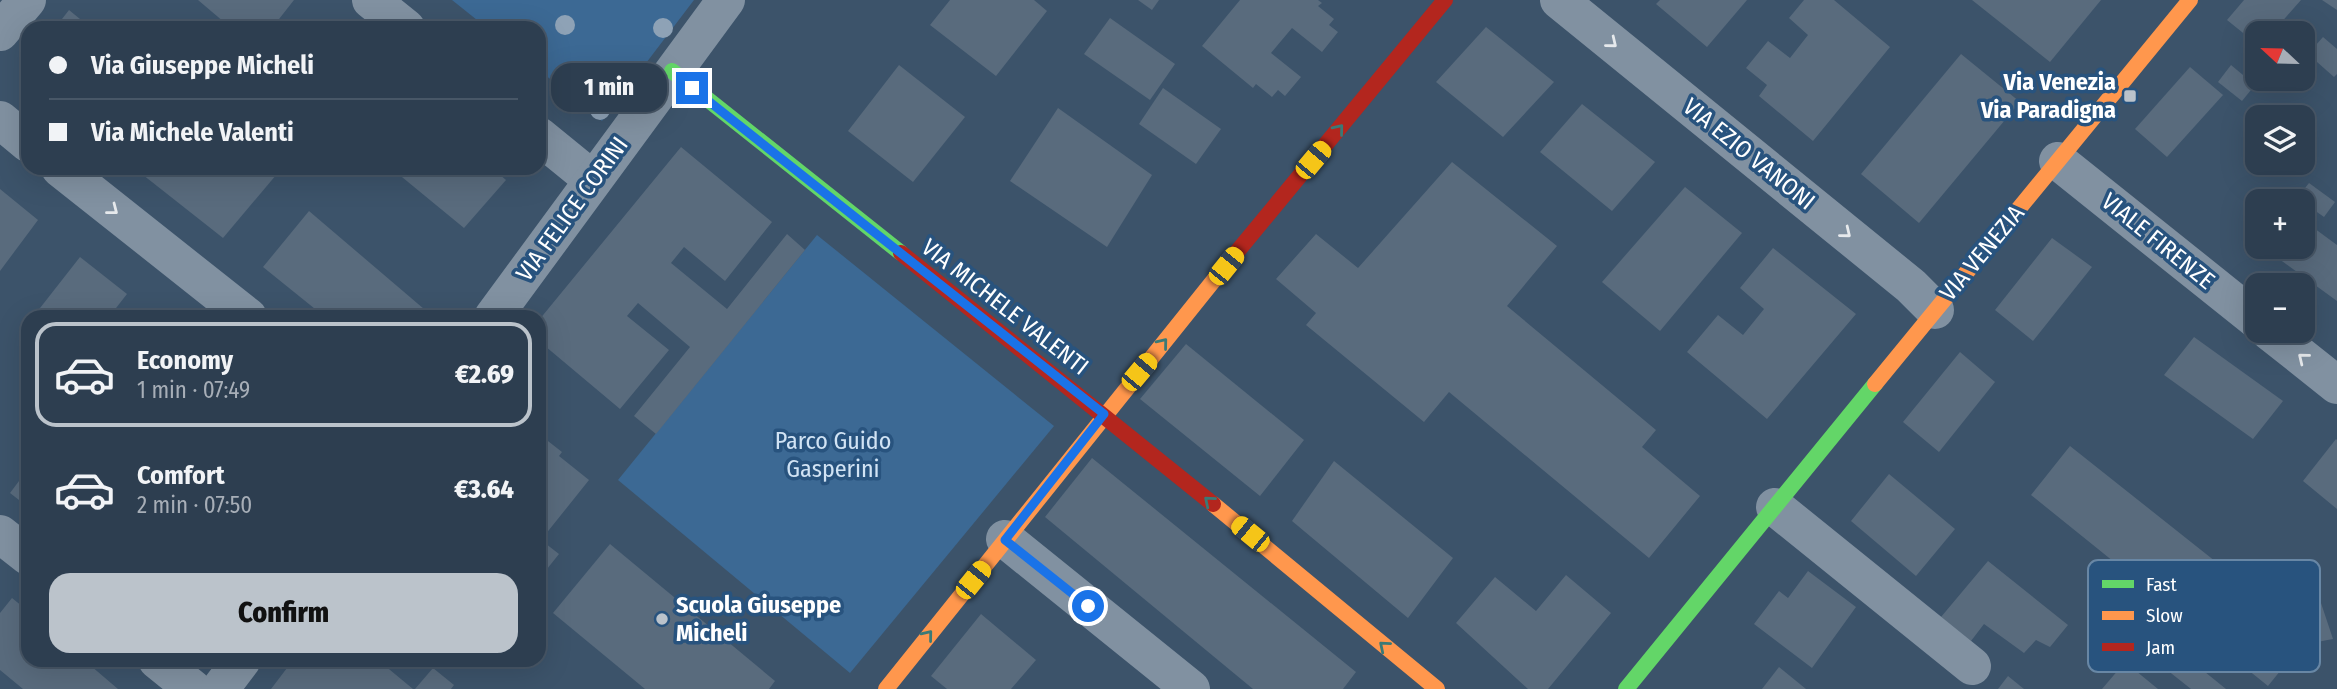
<!DOCTYPE html>
<html lang="en">
<head>
<meta charset="utf-8">
<style>
	body { margin:0; font-family:"Fira Sans Condensed",sans-serif; background:#39495a; color:#f1f3f6; height:100vh; display:flex; flex-direction:column; font-size:26px; white-space:nowrap }
	* { box-sizing:border-box; margin:0 }
	p { font-size:23px; color:#a7aeb7 }
	.icon { flex:none; width:38px; height:38px; fill:none; stroke:currentColor; stroke-width:2; stroke-linecap:round; stroke-linejoin:round }
	.map { position:relative; flex:1; overflow:hidden }
	.details { position:absolute; left:21px; top:310px; width:525px; height:357px; display:flex; flex-direction:column; background:#2d3e50; border-radius:21px; box-shadow:0 7px 28px #0002,0 0 0 2px #485767 }
	.details>* { flex:none }
	.guide { position:absolute; left:21px; top:21px; width:525px; height:154px; border-radius:21px; box-shadow:0 7px 28px #0002,0 0 0 2px #485767; display:grid; align-content:center; height:154px; padding:0 28px; background:#2d3e50 }
	.needle { width:46px; rotate:292deg }
	.controls { position:absolute; left:2245px; top:21px; display:grid; gap:14px }
	.controls a { display:grid; place-items:center; width:70px; height:70px; border-radius:14px; background:#2d3e50; box-shadow:0 7px 28px #0002,0 0 0 2px #485767; font-size:35px }
	.end { position:absolute; width:32px; height:32px; margin:-16px; border:9px solid #1a73e8; background:#fff; box-shadow:0 0 0 4px #fff }
	.from { border-radius:50% }
	.bubble { position:absolute; height:49px; border-radius:21px; background:#2d3e50; box-shadow:0 7px 28px #0002,0 0 0 2px #485767; font-size:23px; font-weight:800; line-height:49px; text-align:center }
	.car { position:absolute; width:21px; height:42px; margin:-21px -10px; border-radius:9px; box-shadow:0 0 5px 2px #0007; background:linear-gradient(#f5c518 24%,#345 0 40%,#f5c518 0 76%,#345 0 86%,#f5c518 0) }
	.guide b { display:flex; align-items:center; gap:24px; height:66px; font-size:26px }
	.guide b+b { border-top:2px solid #485767 }
	.guide i { width:18px; height:18px; background:#f1f3f6 }
	ul { padding:12px 0 0; list-style:none }
	li { display:flex; align-items:center; gap:21px; height:105px; margin:0 14px 10px; padding:0 14px; border:4px solid transparent; border-radius:21px }
	li div { flex:1 }
	li b { display:block; font-size:26px }
	li em { font-style:normal; font-weight:800 }
	li.current { border-color:#bbc3cb }
	li>.icon { width:63px; height:63px; stroke-width:1.5 }
	.cta { display:flex; gap:14px; margin-top:auto; padding:14px 28px }
	.cta a { flex:1; height:80px; border-radius:21px; background:#bbc3cb; color:#111; font-size:28px; font-weight:800; line-height:80px; text-align:center }
	.map>svg:first-child { display:block }
	.green { fill:#3c6994 }
	.building { fill:#596b7d }
	.lines { fill:none; stroke-linecap:round; stroke-linejoin:round }
	.street { stroke:#8191a1; stroke-width:38 }
	.fast { stroke:#63d668; stroke-width:16 }
	.slow { stroke:#ff974d; stroke-width:16 }
	.jam { stroke:#b3261e; stroke-width:16 }
	.tree { fill:#8ea2b6 }
	.oneway { stroke:#e6e9ec }
	.oneway2 { stroke:#3a7a77 }
	.route { stroke:#1a73e8; stroke-width:9 }
	.poi-dot { fill:#bbc3cb; stroke:#28537e; stroke-width:2.5 }
	.labels { text-anchor:middle; dominant-baseline:central; stroke-width:7; stroke-linejoin:round; paint-order:stroke }
	.poi-label { font-size:24px; font-weight:bold; fill:#fff; stroke:#28537e; text-anchor:end }
	.street-label { font-size:24px; fill:#fff; stroke:#28537e }
	.park-label { font-size:24px; fill:#d1e3f4; stroke:#28537e }
	.key { fill:#28537e; stroke:#6887a5; stroke-width:2 }
	.key-label { font-size:19px; fill:#fff }
</style>
</head>
<body>
<div class="map">
<svg width="2337" height="689" viewBox="0 0 2337 689">
	<rect width="100%" height="100%" fill="#3c536a"/>
	<g class="green">
		<polygon points="452,0 694,0 602,121 539,70 539,28 487,28"/>
		<polygon points="817,235 1054,426 850,673 618,480"/>
	</g>
	<g class="building">
		<polygon points="198,0 294,0 272,28 231,28"/>
		<polygon points="950,0 1034,0 1047,11 996,76 930,25"/>
		<polygon points="1138,0 1159,0 1152,10"/>
		<polygon points="1240,0 1318,0 1322,3 1318,6 1334,19 1329,25 1338,32 1322,52 1292,28 1271,53 1301,77 1285,96 1278,90 1272,97 1256,84 1253,88 1202,46"/>
		<polygon points="1660,0 1747,0 1707,47 1656,4"/>
		<polygon points="1804,0 1834,0 1890,47 1813,141 1759,96 1767,85 1746,68 1768,41 1790,58 1808,35 1789,18"/>
		<polygon points="1972,0 2101,0 2050,62"/>
		<polygon points="2244,0 2301,0 2272,33 2258,33 2258,45 2227,20"/>
		<polygon points="2322,0 2337,0 2337,10"/>
		<polygon points="69,10 91,28 55,28"/>
		<polygon points="1110,18 1175,64 1150,100 1084,54"/>
		<polygon points="1486,27 1554,82 1503,137 1436,82"/>
		<polygon points="2323,37 2337,49 2337,74 2334,77 2308,54"/>
		<polygon points="1961,54 2020,102 1919,223 1861,174"/>
		<polygon points="899,65 965,117 913,182 848,131"/>
		<polygon points="2231,65 2255,85 2242,101 2218,82"/>
		<polygon points="2190,67 2223,95 2167,157 2135,129"/>
		<polygon points="1163,88 1221,129 1196,164 1139,124"/>
		<polygon points="1582,104 1655,162 1612,211 1540,152"/>
		<polygon points="1058,108 1152,175 1107,247 1010,181"/>
		<polygon points="681,147 772,222 725,281 684,247 671,263 727,309 787,234 805,250 656,434 634,416 690,347 638,303 627,316 669,350 620,409 539,341 539,320"/>
		<polygon points="1452,162 1557,246 1507,306 1656,430 1642,447 1700,496 1649,558 1449,392 1424,422 1306,325 1316,313 1276,279 1316,234 1358,268"/>
		<polygon points="141,168 282,168 223,238 138,171"/>
		<polygon points="391,168 492,168 506,180 464,228"/>
		<polygon points="2309,183 2335,202 2324,217 2297,198"/>
		<polygon points="1685,187 1742,233 1660,331 1602,282"/>
		<polygon points="0,189 38,220 0,271"/>
		<polygon points="309,211 424,309 418,317 325,317 263,267"/>
		<polygon points="2303,220 2337,245 2337,301 2275,256 2281,247 2303,247"/>
		<polygon points="2052,238 2092,267 2033,341 1995,310"/>
		<polygon points="1773,248 1856,314 1767,419 1687,352 1718,315 1743,335 1764,309 1740,288"/>
		<polygon points="80,257 127,294 109,317 33,317"/>
		<polygon points="2194,337 2283,401 2253,439 2164,375"/>
		<polygon points="1186,344 1304,440 1260,496 1140,399"/>
		<polygon points="1960,352 1995,382 1939,452 1903,422"/>
		<polygon points="539,434 562,452 559,456 589,480 541,540 559,554 539,579"/>
		<polygon points="2336,439 2337,440 2337,509 2303,481"/>
		<polygon points="2070,446 2259,596 2312,576 2333,639 2301,645 2268,686 2031,495"/>
		<polygon points="1092,458 1356,672 1343,689 1253,689 1045,517"/>
		<polygon points="1334,461 1453,558 1408,618 1292,521"/>
		<polygon points="28,469 28,507 10,493"/>
		<polygon points="1889,474 1955,529 1916,576 1851,521"/>
		<polygon points="610,544 775,681 769,689 645,689 553,613"/>
		<polygon points="1988,561 2068,625 2050,647 2036,640 2024,653 1984,624 1971,641 1941,617"/>
		<polygon points="1808,571 1856,607 1812,668 1754,624 1779,591 1788,598"/>
		<polygon points="1566,575 1611,613 1548,689 1528,689 1456,623 1495,577 1536,611"/>
		<polygon points="12,598 28,611 28,660 84,660 118,689 23,689 0,670 0,613"/>
		<polygon points="981,614 1036,660 1011,689 947,689 931,676"/>
		<polygon points="2137,617 2226,689 2191,689 2123,635"/>
		<polygon points="288,660 378,660 413,689 271,689 287,668 284,665"/>
		<polygon points="2125,662 2158,689 2102,689"/>
		<polygon points="1779,667 1806,689 1762,689"/>
		<polygon points="433,668 454,685 451,689 415,689"/>
		<polygon points="2008,676 2024,689 1998,689"/>
	</g>
	<g class="lines">
		<g class="street">
			<polyline points="371,0 406,28"/>
			<polyline points="1559,0 1911,286 1935,310"/>
			<polyline points="0,32 27,0"/>
			<polyline points="0,120 28,143"/>
			<polyline points="539,136 593,180"/>
			<polyline points="2058,161 2258,321"/>
			<polyline points="60,168 248,317"/>
			<polyline points="493,317 726,0"/>
			<polyline points="2269,331 2337,385"/>
			<polyline points="1775,507 1972,666"/>
			<polyline points="0,534 28,556"/>
			<polyline points="1005,539 1191,689"/>
			<polyline points="157,660 193,689"/>
			<polyline points="220,689 242,660"/>
		</g>
		<g class="fast">
			<polyline points="672,71 901,253"/>
			<polyline points="1626,689 1875,384"/>
		</g>
		<g class="slow">
			<polyline points="1875,384 2190,0"/>
			<polyline points="1213,504 1437,689"/>
			<polyline points="886,689 1222,270"/>
		</g>
		<g class="jam">
			<polyline points="901,253 1213,504"/>
			<polyline points="1222,270 1445,0"/>
		</g>
	</g>
	<g class="tree">
		<circle cx="565" cy="25" r="10"/>
		<circle cx="663" cy="28" r="10"/>
		<circle cx="600" cy="110" r="10"/>
	</g>
	<defs><path id="oneway-chevron" d="M-2-3.5L2.5 0L-2 3.5" fill="none" stroke-width="1.6" stroke-linecap="round" stroke-linejoin="round" transform="scale(1.75)"/></defs>
	<g class="oneway">
		<use href="#oneway-chevron" transform="translate(1612 43) rotate(39)"/>
		<use href="#oneway-chevron" transform="translate(113 210) rotate(38)"/>
		<use href="#oneway-chevron" transform="translate(1846 233) rotate(39)"/>
		<use href="#oneway-chevron" transform="translate(2303 358) rotate(-141)"/>
	</g>
	<g class="oneway2">
		<use href="#oneway-chevron" transform="translate(1339 129) rotate(-51)"/>
		<use href="#oneway-chevron" transform="translate(1163 343) rotate(-51)"/>
		<use href="#oneway-chevron" transform="translate(1209 501) rotate(-140)"/>
		<use href="#oneway-chevron" transform="translate(928 635) rotate(-51)"/>
		<use href="#oneway-chevron" transform="translate(1384 646) rotate(-140)"/>
	</g>
	<g class="lines">
		<polyline class="route" points="692,88 1104,414 1005,540 1088,606"/>
	</g>
	<g class="poi-dot">
		<rect x="2123" y="89" width="14" height="14" rx="3.5"/>
		<circle cx="662" cy="619" r="7"/>
	</g>
	<g class="labels">
		<g class="poi-label">
			<text x="2116" y="82">Via Venezia<tspan x="2116" dy="28">Via Paradigna</tspan></text>
			<text x="676" y="605" text-anchor="start">Scuola Giuseppe<tspan x="676" dy="28">Micheli</tspan></text>
		</g>
		<g class="street-label">
			<text transform="translate(1749 154) rotate(39)">VIA EZIO VANONI</text>
			<text transform="translate(572 209) rotate(-54)">VIA FELICE CORINI</text>
			<text transform="translate(2158 241) rotate(39)">VIALE FIRENZE</text>
			<text transform="translate(1982 253) rotate(-50)">VIA VENEZIA</text>
			<text transform="translate(1005 307) rotate(38)">VIA MICHELE VALENTI</text>
		</g>
		<g class="park-label">
			<text x="833" y="441">Parco Guido<tspan x="833" dy="28">Gasperini</tspan></text>
		</g>
	</g>
	<rect x="2088" y="560" width="232" height="112" rx="10" class="key"/>
	<rect x="2102" y="580" width="32" height="8" fill="#63d668"/>
	<rect x="2102" y="611" width="32" height="9" fill="#ff974d"/>
	<rect x="2102" y="643" width="32" height="8" fill="#b3261e"/>
	<g class="key-label">
		<text x="2146" y="591">Fast</text>
		<text x="2146" y="622">Slow</text>
		<text x="2146" y="654">Jam</text>
	</g>
</svg>
<div class="controls">
<a><svg class="needle" viewBox="-14 -14 28 28"><path d="M0-13l5 13h-10z" fill="#e53935"/><path d="M0 13l5-13h-10z" fill="#a7aeb7"/></svg></a>
<a><svg class="icon" aria-label="layers" viewBox="0 0 24 24"><path d="M12 4l9 5-9 5-9-5zM3 14l9 5 9-5"/></svg></a>
<a>+</a>
<a>−</a>
</div>
<i class="end from" style="left:1088px;top:606px"></i>
<i class="end" style="left:692px;top:88px"></i>
<div class="bubble" style="left:551px;top:63px;width:116px">1 min</div>
<i class="car" style="left:1313px;top:160px;rotate:40deg"></i>
<i class="car" style="left:1226px;top:266px;rotate:39deg"></i>
<i class="car" style="left:1139px;top:372px;rotate:40deg"></i>
<i class="car" style="left:1250px;top:534px;rotate:309deg"></i>
<i class="car" style="left:973px;top:580px;rotate:39deg"></i>
<div class="guide">
<b><i class="from"></i>Via Giuseppe Micheli</b>
<b><i></i>Via Michele Valenti</b>
</div>
<section class="details">
<ul>
<li class="current"><svg class="icon" aria-label="car" viewBox="0 0 24 24"><path d="M5 17H2v-5l4-1 3-4h7l3 4 3 1v5h-3M9 17h6M6 11h13"/><circle cx="7" cy="17" r="2"/><circle cx="17" cy="17" r="2"/></svg><div><b>Economy</b><p>1 min · 07:49</p></div><em>€2.69</em></li>
<li><svg class="icon" aria-label="car" viewBox="0 0 24 24"><path d="M5 17H2v-5l4-1 3-4h7l3 4 3 1v5h-3M9 17h6M6 11h13"/><circle cx="7" cy="17" r="2"/><circle cx="17" cy="17" r="2"/></svg><div><b>Comfort</b><p>2 min · 07:50</p></div><em>€3.64</em></li>
</ul>
<div class="cta"><a>Confirm</a></div>
</section>
</div>
</body>
</html>
